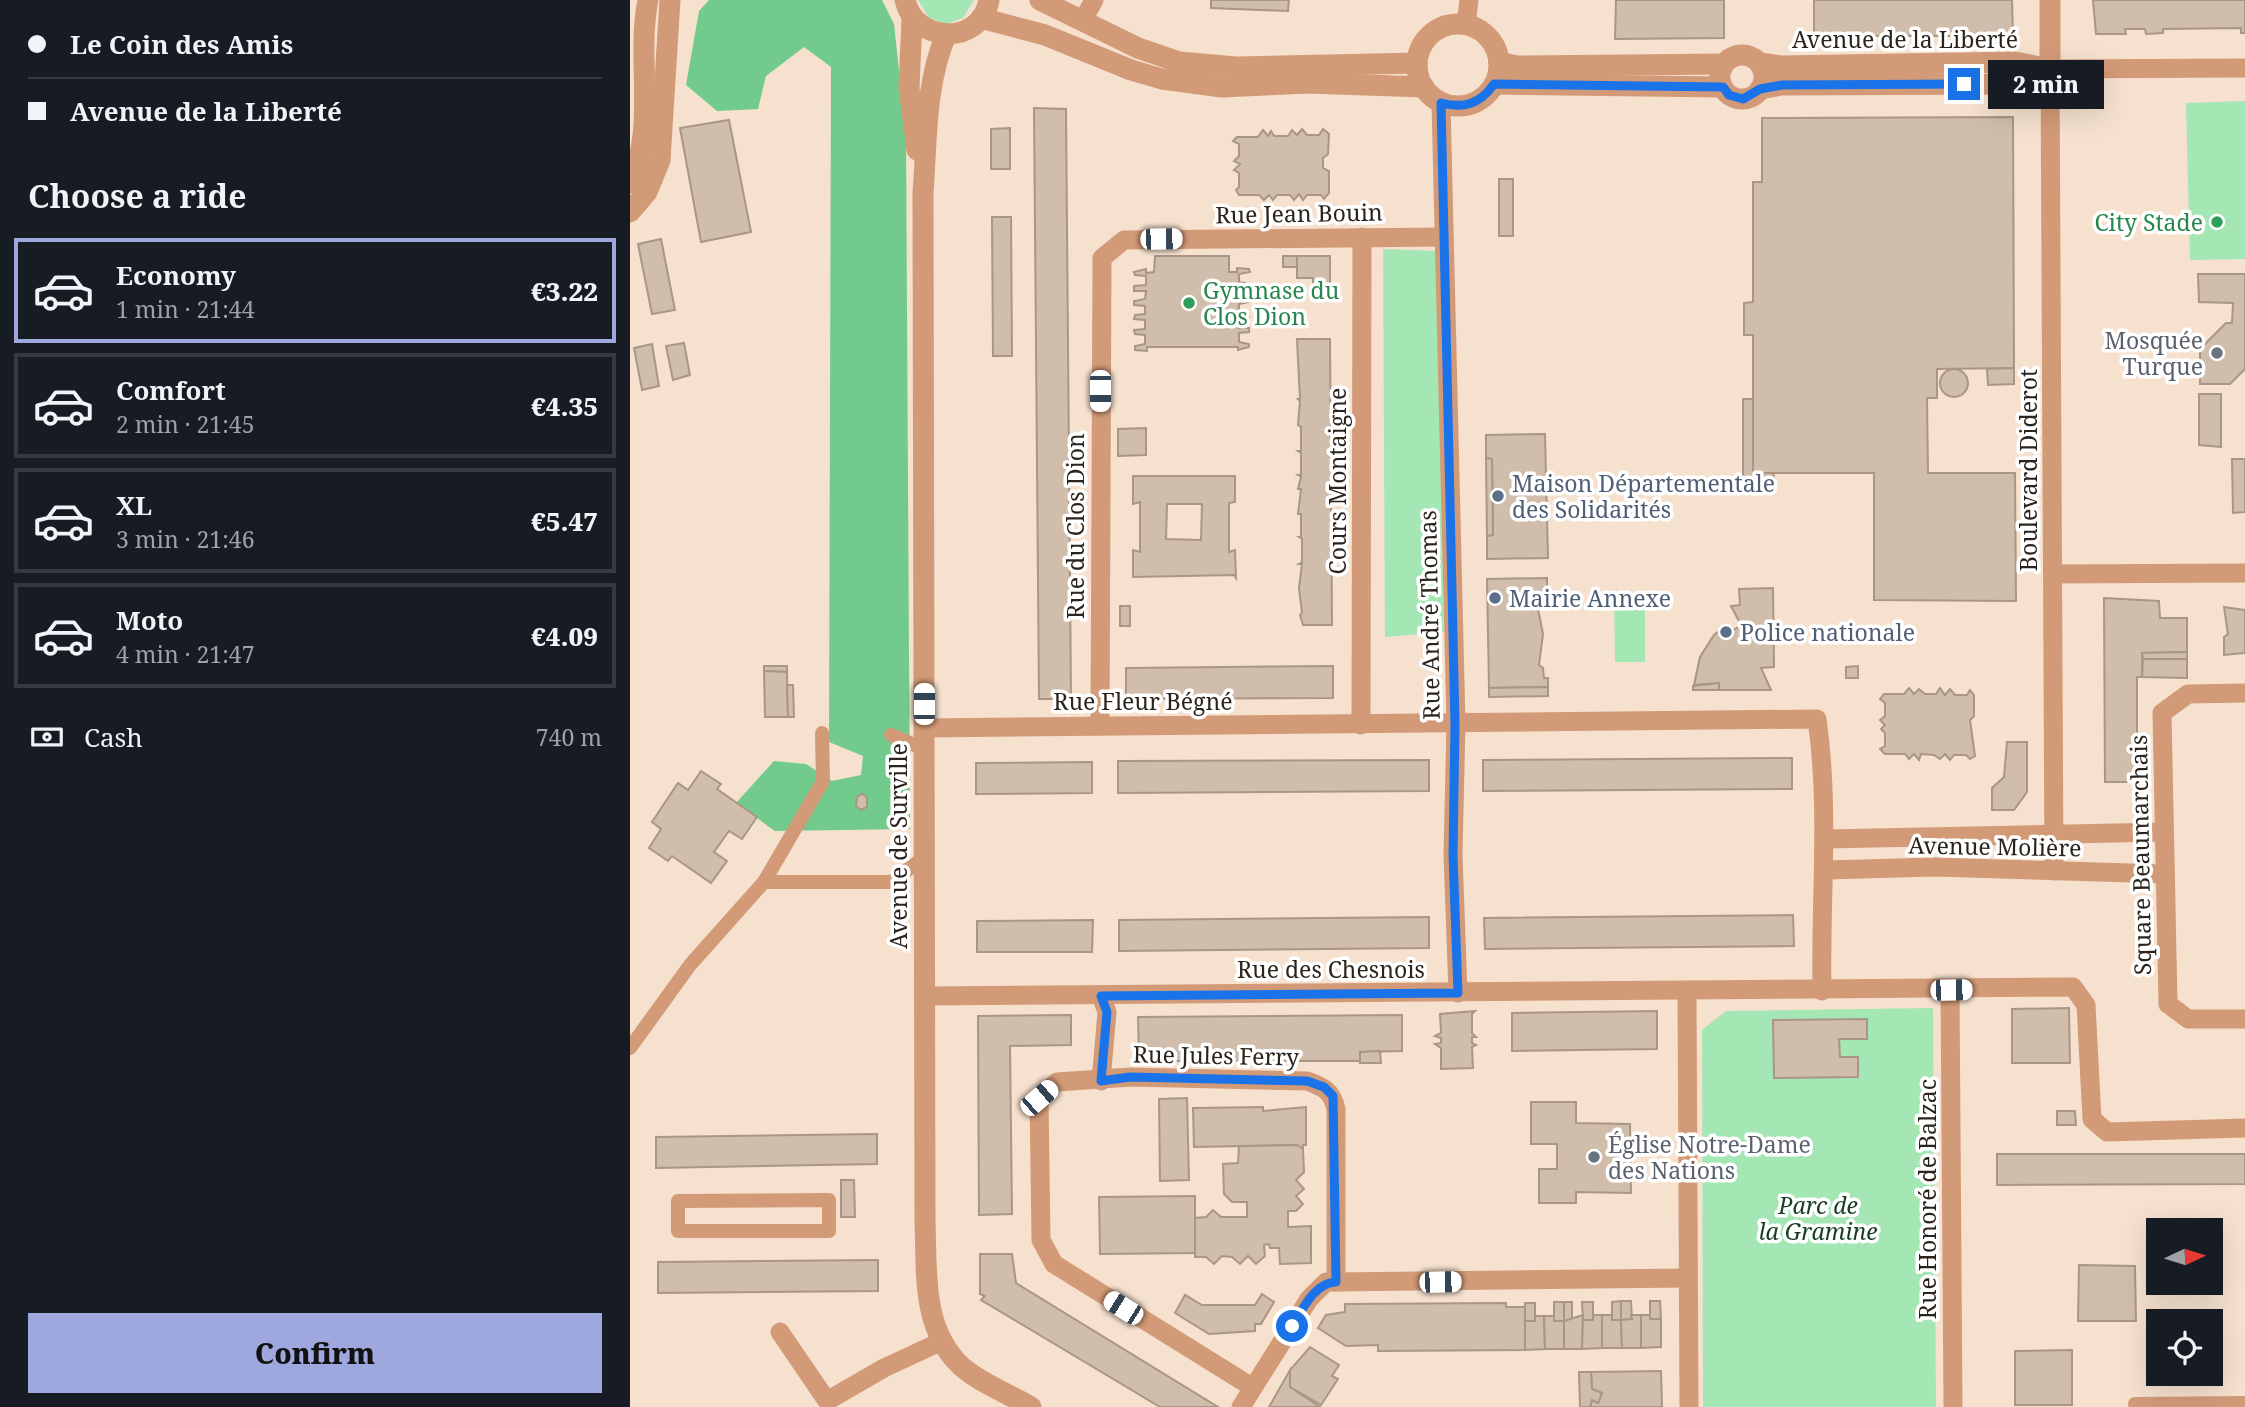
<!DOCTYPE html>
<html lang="en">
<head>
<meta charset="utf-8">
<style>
	body { margin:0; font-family:"Noto Serif",serif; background:#242831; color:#f1f3f6; height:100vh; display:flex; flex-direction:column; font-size:26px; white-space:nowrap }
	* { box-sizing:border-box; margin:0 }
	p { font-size:23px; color:#9ea1a6 }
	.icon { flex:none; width:38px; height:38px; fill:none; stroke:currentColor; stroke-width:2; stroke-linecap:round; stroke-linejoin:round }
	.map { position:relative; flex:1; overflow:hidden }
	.sheet { display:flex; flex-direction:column; background:#171b24; width:630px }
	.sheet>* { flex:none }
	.top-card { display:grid; align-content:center; height:154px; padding:0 28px; background:#171b24 }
	.needle { width:46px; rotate:86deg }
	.controls { position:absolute; left:1516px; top:1218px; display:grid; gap:14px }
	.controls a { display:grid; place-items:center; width:77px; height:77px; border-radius:0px; background:#171b24; box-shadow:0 7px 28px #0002; font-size:35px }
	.end { position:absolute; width:32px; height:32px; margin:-16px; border:9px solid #1a73e8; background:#fff; box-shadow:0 0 0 4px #fff }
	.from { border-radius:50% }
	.bubble { position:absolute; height:49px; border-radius:0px; background:#171b24; box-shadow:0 7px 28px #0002; font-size:23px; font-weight:800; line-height:49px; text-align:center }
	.car { position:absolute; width:21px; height:42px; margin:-21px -10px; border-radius:9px; box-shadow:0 0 5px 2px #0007; background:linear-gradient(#fff 24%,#345 0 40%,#fff 0 76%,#345 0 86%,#fff 0) }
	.top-card b { display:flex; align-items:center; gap:24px; height:66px; font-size:26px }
	.top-card b+b { border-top:2px solid #363941 }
	.top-card i { width:18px; height:18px; background:#f1f3f6 }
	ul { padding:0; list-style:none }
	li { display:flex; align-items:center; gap:21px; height:105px; margin:0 14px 10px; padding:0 14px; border:4px solid #363941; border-radius:0px }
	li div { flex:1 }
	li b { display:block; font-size:26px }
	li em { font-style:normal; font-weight:800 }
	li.on { border-color:#9fa8de }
	li>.icon { width:63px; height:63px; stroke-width:1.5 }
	h2 { padding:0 28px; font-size:32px; line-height:84px }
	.pay { display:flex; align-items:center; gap:18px; height:77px; padding:0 28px; font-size:26px }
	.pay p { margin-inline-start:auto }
	.primary-button { display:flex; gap:14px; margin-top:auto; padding:14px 28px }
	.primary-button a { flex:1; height:80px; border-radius:0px; background:#9fa8de; color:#111; font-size:28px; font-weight:800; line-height:80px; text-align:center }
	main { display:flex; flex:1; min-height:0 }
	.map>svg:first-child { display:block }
	.green { fill:#a5e6b5 }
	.forest { fill:#72cb8c }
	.building { fill:#d1bdab; stroke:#a99684; stroke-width:2; fill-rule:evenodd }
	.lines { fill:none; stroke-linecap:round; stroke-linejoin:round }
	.pedestrian { stroke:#d39a78; stroke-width:14 }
	.minor { stroke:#d39a78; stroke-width:19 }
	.tertiary { stroke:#d39a78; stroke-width:21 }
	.route { stroke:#1a73e8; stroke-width:9 }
	.leisure-dot { fill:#2e9e5b; stroke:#fff; stroke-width:2.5 }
	.worship-dot { fill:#6b7280; stroke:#fff; stroke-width:2.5 }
	.service-dot { fill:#5c6f8a; stroke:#fff; stroke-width:2.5 }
	.labels { text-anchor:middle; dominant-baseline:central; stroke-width:7; stroke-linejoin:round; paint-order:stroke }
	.street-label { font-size:23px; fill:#2b241d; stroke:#fff }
	.leisure-label { font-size:23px; fill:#27864d; stroke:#fff; text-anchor:end }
	.worship-label { font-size:23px; fill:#5b616d; stroke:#fff; text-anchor:end }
	.service-label { font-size:23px; fill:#4e5e75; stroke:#fff; text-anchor:start }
	.park-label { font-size:23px; font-style:italic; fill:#183e24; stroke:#fff }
</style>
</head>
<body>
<main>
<section class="sheet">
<div class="top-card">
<b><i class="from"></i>Le Coin des Amis</b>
<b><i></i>Avenue de la Liberté</b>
</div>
<h2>Choose a ride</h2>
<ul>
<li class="on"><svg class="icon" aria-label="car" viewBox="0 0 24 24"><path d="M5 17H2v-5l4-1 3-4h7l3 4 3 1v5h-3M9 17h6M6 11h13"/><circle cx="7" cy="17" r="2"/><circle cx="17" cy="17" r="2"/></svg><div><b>Economy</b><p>1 min · 21:44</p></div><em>€3.22</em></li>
<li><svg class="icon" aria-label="car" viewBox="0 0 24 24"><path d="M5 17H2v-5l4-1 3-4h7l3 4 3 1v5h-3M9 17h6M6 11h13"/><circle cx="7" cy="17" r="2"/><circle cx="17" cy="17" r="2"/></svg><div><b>Comfort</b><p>2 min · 21:45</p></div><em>€4.35</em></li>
<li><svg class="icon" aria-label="car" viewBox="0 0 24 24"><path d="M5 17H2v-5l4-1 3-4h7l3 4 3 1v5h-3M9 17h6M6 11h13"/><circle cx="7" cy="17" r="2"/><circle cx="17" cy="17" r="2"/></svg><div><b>XL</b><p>3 min · 21:46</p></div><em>€5.47</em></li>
<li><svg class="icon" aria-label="car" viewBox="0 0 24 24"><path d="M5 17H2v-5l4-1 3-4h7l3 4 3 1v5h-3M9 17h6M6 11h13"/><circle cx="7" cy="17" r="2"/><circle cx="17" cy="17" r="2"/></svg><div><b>Moto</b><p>4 min · 21:47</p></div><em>€4.09</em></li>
</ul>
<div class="pay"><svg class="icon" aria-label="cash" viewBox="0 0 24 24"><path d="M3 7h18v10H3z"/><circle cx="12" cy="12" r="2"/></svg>Cash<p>740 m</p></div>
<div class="primary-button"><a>Confirm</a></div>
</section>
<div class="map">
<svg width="1615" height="1407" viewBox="0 0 1615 1407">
	<rect width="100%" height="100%" fill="#f5e1ce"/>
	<g class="green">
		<polygon points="288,0 344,0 333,18 316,24 299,18"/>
		<polygon points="1615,101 1615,259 1560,260 1556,103"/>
		<polygon points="753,249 807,251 814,632 755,637"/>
		<polygon points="1015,595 1015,662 985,662 984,596"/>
		<polygon points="1303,1008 1306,1407 1073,1407 1072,1030 1096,1011"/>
	</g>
	<polygon class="forest" points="79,0 252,0 264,24 276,135 280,829 145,831 106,803 144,761 176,764 202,781 231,775 233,756 199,742 201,67 174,47 136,76 128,109 87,111 56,85 69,11"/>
	<g class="building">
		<polygon points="581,0 659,0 658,11 581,8"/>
		<polygon points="986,0 1094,0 1094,38 985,39"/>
		<polygon points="1184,0 1382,0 1383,36 1184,36"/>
		<polygon points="1463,0 1615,0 1615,33 1611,33 1611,28 1533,29 1533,33 1516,34 1515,29 1495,29 1496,34 1466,34"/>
		<polygon points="404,108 436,109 441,699 409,699"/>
		<polygon points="1383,117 1384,368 1307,369 1307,398 1297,398 1298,473 1385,473 1386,601 1244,600 1244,473 1123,473 1123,335 1114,335 1114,303 1123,302 1123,182 1132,182 1132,118"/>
		<polygon points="99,120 121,232 71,242 50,128"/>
		<polygon points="380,128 380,169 361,169 361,129"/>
		<polygon points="672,129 677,135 689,135 693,129 699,134 698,154 693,158 693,168 699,171 699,193 694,199 691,195 677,195 673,200 669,194 664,200 660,195 647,195 643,200 639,195 634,200 629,195 609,195 606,190 609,187 609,173 604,170 610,164 604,161 609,156 609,144 603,141 607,137 628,137 633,130 638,136 641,131 644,136 658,136 662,130 667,135"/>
		<rect x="869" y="179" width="14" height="57"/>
		<polygon points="362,217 381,217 382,356 363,356"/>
		<polygon points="31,239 45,310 22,314 8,244"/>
		<polygon points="525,256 599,256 599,272 607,272 607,268 619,269 620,272 609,274 609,282 620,284 620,287 609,288 609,297 619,298 619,302 609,304 609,312 619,313 619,317 609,319 609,328 619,328 619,332 609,333 609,342 619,344 619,347 608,350 608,347 517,347 517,351 505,350 505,346 515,344 515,335 505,334 504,330 515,329 515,320 504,319 505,315 515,314 515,306 504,305 504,301 515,299 516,291 504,291 504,286 516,285 516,276 505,275 504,272 516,269 516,273 524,272"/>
		<polygon points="653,256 667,256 668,267 653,267"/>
		<polygon points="667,256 700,256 700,290 683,290 683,278 667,278"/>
		<polygon points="1568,274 1615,274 1615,369 1600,384 1570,384 1570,349 1596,323 1602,323 1603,303 1569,302"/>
		<polygon points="667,339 700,339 702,625 673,625 670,615 672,613 669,588 672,564 669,564 672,562 672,539 669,537 671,537 671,514 668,514 671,489 668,489 671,477 668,475 671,475 671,453 668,451 671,451 671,427 668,425 670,401 668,399 670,399"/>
		<polygon points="54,343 60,375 43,380 36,346"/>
		<polygon points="22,344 29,386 12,390 4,348"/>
		<polygon points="1384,368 1384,384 1358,385 1357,369"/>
		<circle cx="1324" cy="383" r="14"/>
		<polygon points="1569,394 1591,394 1591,447 1569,445"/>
		<polygon points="1113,399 1123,399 1123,473 1143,473 1145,482 1113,483"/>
		<polygon points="516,428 516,455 488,456 488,429"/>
		<polygon points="915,434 918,558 857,559 857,536 863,535 862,459 856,458 856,435"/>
		<polygon points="856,458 862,459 863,535 857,536"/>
		<polygon points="1602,459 1615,459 1615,512 1603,513"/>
		<path d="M503,476H605V502L599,503V552L605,550L606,578L604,575L503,577V550L510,552V502L503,504ZM537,504H572L571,540L536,539Z"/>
		<polygon points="917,578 917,596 912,596 913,605 908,609 913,634 909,665 913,668 914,678 918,678 918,687 859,688 857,579"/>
		<polygon points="1143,588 1144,667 1131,668 1141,690 1089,690 1089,683 1064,685 1070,657 1084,635 1093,628 1099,633 1111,625 1101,606 1110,605 1109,589"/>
		<polygon points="1474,598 1529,601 1530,618 1557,618 1557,652 1512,653 1512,677 1507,677 1507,782 1475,782"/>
		<rect x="490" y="606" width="10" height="20"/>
		<polygon points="1594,607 1615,610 1615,653 1594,655 1594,637 1598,634"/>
		<polygon points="1557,652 1557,659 1513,659 1512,653"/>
		<polygon points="1513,659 1557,659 1557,678 1512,677"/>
		<polygon points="134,666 157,666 157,672 134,671"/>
		<polygon points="703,666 703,698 496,699 496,668"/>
		<polygon points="1228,666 1228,678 1216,678 1216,667"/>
		<polygon points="134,671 157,672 158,717 135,717"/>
		<polygon points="1089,683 1089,690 1063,690 1063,686"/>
		<polygon points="157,685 163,685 164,717 158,717"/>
		<polygon points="918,687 918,696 859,697 859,688"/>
		<polygon points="1279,688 1284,694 1289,689 1295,694 1306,694 1310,688 1315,695 1320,689 1325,695 1337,695 1340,690 1344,695 1344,716 1340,720 1345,756 1340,759 1336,755 1324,755 1320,760 1315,754 1310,759 1304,755 1291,754 1289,760 1284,754 1279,759 1275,754 1255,754 1250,749 1255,746 1255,733 1251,729 1255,725 1250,720 1255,716 1255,703 1250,699 1254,694 1274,694"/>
		<polygon points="1377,742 1397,742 1397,792 1384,810 1362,810 1362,788 1374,777"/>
		<polygon points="1162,758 1162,789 853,791 853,760"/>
		<polygon points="799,760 799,791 488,793 488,761"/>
		<polygon points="462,762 462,793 346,794 346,763"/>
		<polygon points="71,771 91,784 87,789 127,817 112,839 99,831 84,852 97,861 81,883 42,856 38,861 19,848 31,829 22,822 48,783 58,790"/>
		<polygon points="232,794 237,797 237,807 231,810 226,806 227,797"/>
		<polygon points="1163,915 1164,946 855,949 854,918"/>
		<polygon points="799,917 799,948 489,951 489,920"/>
		<polygon points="463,920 462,952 347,952 347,921"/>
		<polygon points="1439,1008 1440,1063 1382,1063 1382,1009"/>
		<polygon points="845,1011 842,1014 842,1033 846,1037 842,1037 842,1043 846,1045 842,1047 843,1068 811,1069 811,1048 805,1044 811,1043 811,1038 805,1036 811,1033 810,1014"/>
		<polygon points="1027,1011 1027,1049 882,1051 882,1013"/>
		<polygon points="441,1015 441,1045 380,1046 382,1214 349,1215 348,1016"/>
		<polygon points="772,1015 772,1051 730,1052 730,1061 512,1061 512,1054 509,1054 508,1017"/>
		<polygon points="1237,1019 1237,1039 1209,1039 1210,1057 1228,1057 1228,1077 1144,1078 1143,1020"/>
		<polygon points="750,1051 751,1063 730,1063 730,1052"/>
		<polygon points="557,1098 559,1180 530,1181 529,1099"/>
		<polygon points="901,1102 946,1102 946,1123 1000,1124 1001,1193 946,1192 946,1203 909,1203 909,1169 927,1169 927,1144 901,1144"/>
		<polygon points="633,1107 633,1111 676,1107 676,1145 673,1145 673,1149 667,1145 564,1147 563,1108"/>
		<polygon points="1427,1111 1445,1111 1446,1125 1427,1125"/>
		<polygon points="247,1134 247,1164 26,1168 26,1137"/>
		<polygon points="667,1145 673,1149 674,1172 666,1180 674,1189 666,1196 673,1204 666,1211 658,1211 658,1227 681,1226 681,1263 650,1264 649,1248 640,1248 639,1244 634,1245 635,1256 626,1264 618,1256 610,1264 602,1257 592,1256 584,1264 576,1257 565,1257 565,1218 576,1217 583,1210 591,1217 617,1217 617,1202 602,1202 594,1194 593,1164 608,1163 609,1146"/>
		<polygon points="1367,1154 1615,1154 1615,1184 1367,1185"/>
		<polygon points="211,1180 224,1180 225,1217 211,1217"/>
		<polygon points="565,1196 565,1253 470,1254 469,1197"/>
		<polygon points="350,1254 382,1254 386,1283 588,1407 530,1407 351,1300 355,1296 350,1294"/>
		<polygon points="248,1260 248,1291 28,1293 28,1262"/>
		<polygon points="1449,1265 1505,1266 1506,1321 1448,1321"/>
		<polygon points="632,1294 644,1302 631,1324 625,1324 625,1331 579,1334 545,1313 555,1295 572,1305 625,1305"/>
		<polygon points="991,1301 1001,1301 1002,1319 991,1320"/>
		<polygon points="991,1301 991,1320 982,1320 982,1302"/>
		<polygon points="1020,1301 1030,1301 1031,1319 1020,1319"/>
		<rect x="924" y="1302" width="10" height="19"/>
		<rect x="934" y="1302" width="8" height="19"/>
		<polygon points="952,1302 963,1302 963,1320 953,1320"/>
		<polygon points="876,1303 876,1307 895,1307 895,1350 748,1351 748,1345 716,1346 688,1328 696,1315 715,1312 715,1304"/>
		<rect x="895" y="1303" width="10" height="18"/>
		<polygon points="953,1315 952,1349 934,1349 934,1321"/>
		<polygon points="963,1315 972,1315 972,1348 952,1349 953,1320 963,1320"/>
		<polygon points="972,1315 982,1315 982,1320 991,1320 992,1348 972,1348"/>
		<polygon points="1001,1315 1011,1315 1011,1348 992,1348 991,1320 1002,1319"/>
		<polygon points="1011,1315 1020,1315 1020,1319 1031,1319 1031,1347 1011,1348"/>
		<polygon points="905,1316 914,1316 915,1349 895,1350 895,1321 905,1321"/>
		<polygon points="914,1316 924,1316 924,1321 934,1321 934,1349 915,1349"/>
		<polygon points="1591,1320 1591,1375 1534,1375 1580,1374 1580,1321 1534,1321"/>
		<polygon points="680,1347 709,1365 702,1376 708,1379 691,1405 660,1387 660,1370"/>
		<polygon points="1442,1350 1442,1405 1385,1405 1385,1351"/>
		<polygon points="660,1370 660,1387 690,1407 639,1407"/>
		<polygon points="1031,1371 1032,1407 960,1407 962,1400 968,1403 972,1393 962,1389 961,1372"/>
		<polygon points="949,1372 961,1372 962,1389 972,1393 968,1403 962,1400 960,1407 950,1407"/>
	</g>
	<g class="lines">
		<g class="pedestrian">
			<polyline points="261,735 294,749"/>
			<polyline points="134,882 193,781 192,733"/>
			<polyline points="0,1048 60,965 134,882 261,882 295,857"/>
			<polygon points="199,1200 199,1231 48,1231 48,1201"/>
			<polyline points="1505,1404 1615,1403"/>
		</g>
		<g class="minor">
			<polyline points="453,20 464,0"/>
			<polyline points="836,25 839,0"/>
			<polyline points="811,103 826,724 823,855 828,993"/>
			<polyline points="1423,574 1615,573"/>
			<polyline points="1615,693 1558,694 1532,713 1538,1004 1558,1019 1615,1019"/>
			<polyline points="731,725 732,237"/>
			<polyline points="470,726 472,258 494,240 814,237"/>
			<path d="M295,728L1187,719C1200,810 1190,899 1192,991"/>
			<polyline points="1195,839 1534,832"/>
			<polyline points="1195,870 1305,867 1534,874"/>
			<polyline points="1424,871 1420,69 1615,68"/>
			<polyline points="1320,990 1323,1407"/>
			<polyline points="1057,992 1059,1407"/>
			<polyline points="295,996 1443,987 1456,1005 1462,1119 1477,1132 1615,1128"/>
			<polyline points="471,996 477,1012 471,1081"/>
			<polyline points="150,1332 197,1401 254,1368 310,1342"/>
			<path d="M622,1387L424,1264L411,1240L409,1098L427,1082L501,1077L677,1081C694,1087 702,1091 706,1109V1282L1058,1278"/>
			<polyline points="611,1407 679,1299 696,1282 706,1282"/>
		</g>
		<g class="tertiary">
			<path d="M275,0C285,44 351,46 359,0"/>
			<polyline points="410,0 508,48 549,62 606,67 787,63"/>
			<polyline points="1420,0 1420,69"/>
			<polyline points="282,17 279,88 287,150"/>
			<polyline points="351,18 415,35 501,70 532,79 592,87 677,83 794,87"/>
			<circle cx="828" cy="65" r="41"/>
			<path d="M316,35C295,84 297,141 293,193L295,1220C297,1271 291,1328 331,1366C350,1383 379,1394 401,1407"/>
			<circle cx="1112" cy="77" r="22"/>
			<polyline points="869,62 887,66 1094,64"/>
			<polyline points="1130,63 1151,66 1385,62 1420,69"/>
			<polyline points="864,84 1092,87"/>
			<polyline points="1130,89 1151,85 1386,84 1420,69"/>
			<path d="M0,183C27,128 6,59 18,0"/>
			<polyline points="0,212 17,192 30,160 40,0"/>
		</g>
	</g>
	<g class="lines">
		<path class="route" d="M662,1326C673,1309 684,1283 706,1282L703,1096L694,1087L677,1081L500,1077L471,1081L477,1012L471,996L828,993L823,855L825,724L811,103C834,109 850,104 864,84L1093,87L1099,95L1113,99L1130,89L1152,85L1334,84"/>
	</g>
	<g class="leisure-dot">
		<circle cx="1587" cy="222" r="7"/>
		<circle cx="559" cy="303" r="7"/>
	</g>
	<g class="worship-dot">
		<circle cx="1587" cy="353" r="7"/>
		<circle cx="964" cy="1157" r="7"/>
	</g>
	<g class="service-dot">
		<circle cx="868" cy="496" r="7"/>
		<circle cx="865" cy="598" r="7"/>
		<circle cx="1096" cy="632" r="7"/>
	</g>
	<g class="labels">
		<g class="street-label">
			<text x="1275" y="39">Avenue de la Liberté</text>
			<text transform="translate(669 213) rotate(-1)">Rue Jean Bouin</text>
			<text transform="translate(1398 470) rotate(-90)">Boulevard Diderot</text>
			<text transform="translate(707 481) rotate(-90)">Cours Montaigne</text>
			<text transform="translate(445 526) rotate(-90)">Rue du Clos Dion</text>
			<text transform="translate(799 615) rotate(-91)">Rue André Thomas</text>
			<text x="513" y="701">Rue Fleur Bégné</text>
			<text transform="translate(268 846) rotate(-90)">Avenue de Surville</text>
			<text transform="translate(1365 846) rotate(1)">Avenue Molière</text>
			<text transform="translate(1510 855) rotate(-91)">Square Beaumarchais</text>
			<text x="701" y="969">Rue des Chesnois</text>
			<text transform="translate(586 1055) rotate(1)">Rue Jules Ferry</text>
			<text transform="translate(1297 1199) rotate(-90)">Rue Honoré de Balzac</text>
		</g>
		<g class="leisure-label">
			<text x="1573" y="222">City Stade</text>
			<text x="573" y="290" text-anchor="start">Gymnase du<tspan x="573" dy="26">Clos Dion</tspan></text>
		</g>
		<g class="worship-label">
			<text x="1573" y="340">Mosquée<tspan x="1573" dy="26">Turque</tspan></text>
			<text x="978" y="1144" text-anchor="start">Église Notre-Dame<tspan x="978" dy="26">des Nations</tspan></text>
		</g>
		<g class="service-label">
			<text x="882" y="483">Maison Départementale<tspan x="882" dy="26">des Solidarités</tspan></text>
			<text x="879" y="598">Mairie Annexe</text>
			<text x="1110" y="632">Police nationale</text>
		</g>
		<g class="park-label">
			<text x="1188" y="1205">Parc de<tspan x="1188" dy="26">la Gramine</tspan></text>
		</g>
	</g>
</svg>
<div class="controls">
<a><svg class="needle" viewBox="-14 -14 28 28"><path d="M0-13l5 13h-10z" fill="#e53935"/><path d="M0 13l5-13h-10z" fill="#9ea1a6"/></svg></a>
<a><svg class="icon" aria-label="locate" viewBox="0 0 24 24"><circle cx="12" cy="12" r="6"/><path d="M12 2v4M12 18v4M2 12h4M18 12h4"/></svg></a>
</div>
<i class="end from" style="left:662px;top:1326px"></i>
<i class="end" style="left:1334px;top:84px"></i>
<div class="bubble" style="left:1358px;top:60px;width:116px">2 min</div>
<i class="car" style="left:531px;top:239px;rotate:89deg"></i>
<i class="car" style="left:470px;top:391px;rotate:180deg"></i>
<i class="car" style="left:294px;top:704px;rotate:0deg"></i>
<i class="car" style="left:1321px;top:990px;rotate:89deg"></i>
<i class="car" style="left:409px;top:1098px;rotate:49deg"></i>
<i class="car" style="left:810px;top:1282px;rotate:89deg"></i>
<i class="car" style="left:493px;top:1308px;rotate:302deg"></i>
</div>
</main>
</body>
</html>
